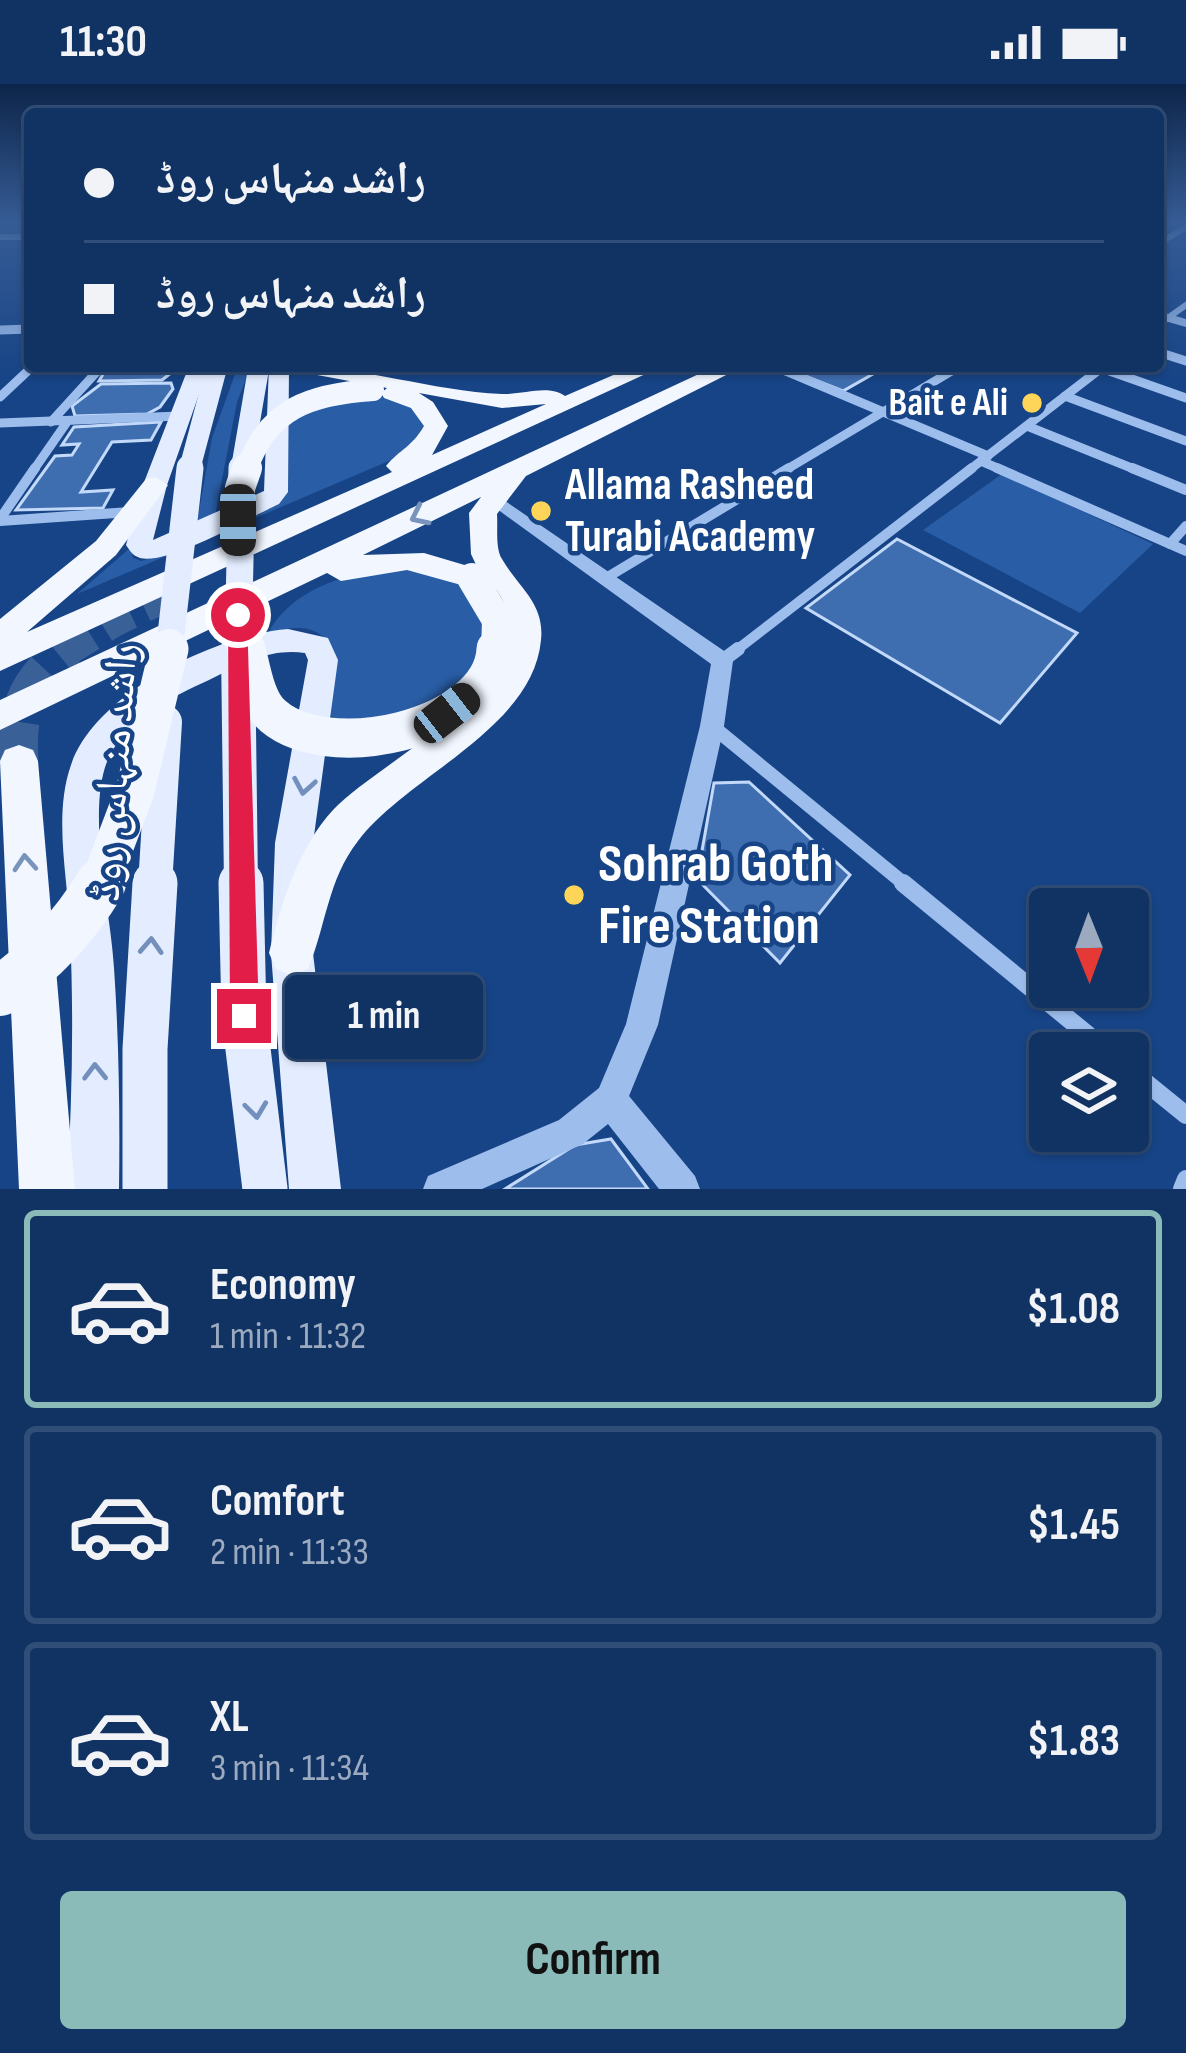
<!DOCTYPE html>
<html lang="en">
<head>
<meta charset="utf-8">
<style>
	body { margin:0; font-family:"Sofia Sans Condensed","Noto Naskh Arabic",sans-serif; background:#1a3b6a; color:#f1f3f6; height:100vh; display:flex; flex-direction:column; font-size:45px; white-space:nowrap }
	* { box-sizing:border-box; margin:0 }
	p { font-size:39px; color:#9caabf }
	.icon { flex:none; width:66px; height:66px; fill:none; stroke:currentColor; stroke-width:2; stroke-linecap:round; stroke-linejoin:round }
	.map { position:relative; height:1105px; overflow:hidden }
	.sheet { display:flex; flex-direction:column; background:#113364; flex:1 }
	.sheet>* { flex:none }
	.guide { position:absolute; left:24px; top:24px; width:1140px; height:264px; border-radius:12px; box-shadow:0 3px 9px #0004,0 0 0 3px #304e78; display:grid; align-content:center; height:264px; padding:0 60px; background:#113364 }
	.needle { width:78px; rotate:179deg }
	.buttons { position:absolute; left:1029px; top:804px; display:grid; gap:24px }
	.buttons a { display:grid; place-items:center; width:120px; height:120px; border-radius:12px; background:#113364; box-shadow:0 3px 9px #0004,0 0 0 3px #304e78; font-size:60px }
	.end { position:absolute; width:54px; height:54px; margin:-27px; border:15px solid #e11d48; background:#fff; box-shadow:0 0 0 6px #fff }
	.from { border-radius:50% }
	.bubble { position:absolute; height:84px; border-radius:12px; background:#113364; box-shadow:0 3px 9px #0004,0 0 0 3px #304e78; font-size:39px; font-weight:700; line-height:84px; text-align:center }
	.car { position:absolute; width:36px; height:72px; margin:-36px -18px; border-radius:15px; box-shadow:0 0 9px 3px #0007; background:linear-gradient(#222 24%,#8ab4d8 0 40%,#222 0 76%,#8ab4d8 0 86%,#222 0) }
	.guide b { display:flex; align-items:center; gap:42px; height:114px; font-size:45px }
	.guide b+b { border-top:3px solid #304e78 }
	.guide i { width:30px; height:30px; background:#f1f3f6 }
	ul { padding:21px 0 0; list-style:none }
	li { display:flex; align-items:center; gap:36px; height:198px; margin:0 24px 18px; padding:0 36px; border:6px solid #304e78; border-radius:12px }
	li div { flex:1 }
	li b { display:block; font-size:45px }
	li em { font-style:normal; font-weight:700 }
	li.active { border-color:#8bbbb9 }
	li>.icon { width:108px; height:108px; stroke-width:1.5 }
	.action { display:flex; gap:24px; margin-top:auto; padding:24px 60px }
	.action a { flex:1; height:138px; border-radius:12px; background:#8bbbb9; color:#111; font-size:48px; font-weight:700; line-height:138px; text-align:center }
	.status { display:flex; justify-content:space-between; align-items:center; height:84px; padding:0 60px; background:#113364; direction:ltr }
	.status svg { height:33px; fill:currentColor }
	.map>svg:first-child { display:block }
	.green { fill:#295da5 }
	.building { fill:#3f6eb0; stroke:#c2d9fa; stroke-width:3 }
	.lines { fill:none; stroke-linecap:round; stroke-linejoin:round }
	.trunk-tunnel-far1 { stroke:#3a6098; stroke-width:30; stroke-dasharray:30 15; stroke-linecap:butt }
	.trunk-tunnel { stroke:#3a6098; stroke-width:39; stroke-dasharray:39 20; stroke-linecap:butt }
	.minor-far4 { stroke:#9dbeed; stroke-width:6 }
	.minor-far3 { stroke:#9dbeed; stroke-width:9 }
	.minor-far2 { stroke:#9dbeed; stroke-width:10 }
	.minor-far1 { stroke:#9dbeed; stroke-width:14 }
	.minor { stroke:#9dbeed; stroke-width:18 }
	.tertiary { fill:#9dbeed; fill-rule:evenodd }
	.primary { fill:#e3edff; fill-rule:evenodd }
	.trunk { fill:#f1f6ff; fill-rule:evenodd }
	.primary-bridge-far3 { stroke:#e3edff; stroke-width:21 }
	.primary-bridge-far2 { stroke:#e3edff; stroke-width:27 }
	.primary-bridge-far1 { stroke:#e3edff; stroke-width:34 }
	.primary-bridge { stroke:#e3edff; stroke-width:45 }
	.trunk-bridge-far3 { stroke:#f1f6ff; stroke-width:22 }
	.trunk-bridge-far2 { stroke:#f1f6ff; stroke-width:30 }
	.trunk-bridge-far1 { stroke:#f1f6ff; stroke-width:39 }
	.trunk-bridge { stroke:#f1f6ff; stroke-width:50 }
	.oneway { stroke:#7994bc }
	.oneway2 { stroke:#7390bc }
	.route { fill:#e11d48 }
	.poi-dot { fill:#ffd559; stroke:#174486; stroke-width:4.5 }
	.labels { text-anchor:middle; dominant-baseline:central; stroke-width:9; stroke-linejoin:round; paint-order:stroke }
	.far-poi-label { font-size:39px; font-weight:bold; fill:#fff; stroke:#174486; text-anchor:end }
	.poi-label { font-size:45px; font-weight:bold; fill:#fff; stroke:#174486; text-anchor:start }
	.street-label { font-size:45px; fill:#fff; stroke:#174486 }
	.near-poi-label { font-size:54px; font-weight:bold; fill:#fff; stroke:#174486; text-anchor:start }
</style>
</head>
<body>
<div class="status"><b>11:30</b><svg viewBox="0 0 49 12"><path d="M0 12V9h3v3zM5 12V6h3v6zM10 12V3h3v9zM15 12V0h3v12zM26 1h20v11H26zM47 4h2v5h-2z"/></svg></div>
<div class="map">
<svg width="1186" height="1105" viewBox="0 0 1186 1105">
	<rect width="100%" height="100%" fill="#174486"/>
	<g class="green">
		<polygon points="238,282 251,282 237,318 214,437 196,444 212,354"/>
		<polygon points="365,311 401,315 428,336 410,368 77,510 130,464 133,474 142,477 265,425 289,334"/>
		<polygon points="1002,390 1153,460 1080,529 923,446"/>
		<path d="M397,481L456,494L487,548C481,562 476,580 466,591C439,622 367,656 328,630C344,578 337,528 269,549L271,544C298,501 351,490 397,481Z"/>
	</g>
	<g class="building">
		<polygon points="108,282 180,282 162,296 99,297"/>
		<polygon points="811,282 887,282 843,307 797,289"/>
		<polygon points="171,299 173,305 160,323 147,330 75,332 72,322 101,300"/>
		<polygon points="161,338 151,356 112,358 81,408 113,406 103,424 16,426 55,372 72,371 79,360 62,361 74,343"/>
		<polygon points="897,455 1077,549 1000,639 806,524"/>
		<polygon points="749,698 850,791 780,879 697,795 714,699"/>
		<polygon points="611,1055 648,1105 505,1105 575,1061"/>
	</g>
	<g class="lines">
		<polyline class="trunk-tunnel-far1" points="66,568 114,538 185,504"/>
		<path class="trunk-tunnel" d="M19,677C15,626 28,595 70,565"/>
		<g class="minor-far4">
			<polyline points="0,153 30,153"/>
			<polyline points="1158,160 1186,143"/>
			<polyline points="1158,241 1186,221"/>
			<polyline points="0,246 30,245"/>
		</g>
		<g class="minor-far3">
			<polyline points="0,246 30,245"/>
			<polyline points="1158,268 1186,277"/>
			<polyline points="774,282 988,372"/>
			<polyline points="1101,284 1186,314"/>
			<polyline points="1065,312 1186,357"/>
			<polyline points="0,313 33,282"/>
			<polyline points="51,338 102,282"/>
			<polyline points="0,339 180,332"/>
			<polyline points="1027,342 1139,387"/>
			<polyline points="981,377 1004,387"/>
			<polyline points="33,387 67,338"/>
			<polyline points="784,387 960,282"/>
			<polyline points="968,387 1104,282"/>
		</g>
		<g class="minor-far2">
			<polyline points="997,384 1186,467"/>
			<polyline points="1132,384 1186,406"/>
			<polyline points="0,435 35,384"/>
			<polyline points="0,437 130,428"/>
			<polyline points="1170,460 1186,442"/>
			<polyline points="606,494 789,384"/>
			<polyline points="734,568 972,384"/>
		</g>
		<g class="minor-far1">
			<polyline points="722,577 738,565"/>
			<polyline points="712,642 907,802"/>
		</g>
		<g class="minor">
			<polyline points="903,799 1110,969"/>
			<polyline points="1128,984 1186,1031"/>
			<polyline points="1182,1105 1186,1095"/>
		</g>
		<g class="tertiary">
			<polygon points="1158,227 1186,235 1186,243 1158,235"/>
			<polygon points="492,408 730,571 733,577 724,642 658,941 629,1012 695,1092 700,1105 659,1105 608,1040 583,1060 482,1105 423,1105 428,1092 559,1036 599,1004 626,940 700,642 711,580 486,417 486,409"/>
		</g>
		<g class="primary">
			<path d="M189,282H209L167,401L153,456L264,407L269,282H289L288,408L279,420C250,433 169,481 140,474C132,471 131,468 126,461L143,401Z"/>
			<path d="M288,545L328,554L338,576L313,759V869L341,1105H289L271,869L275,759L308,576L305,569C269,564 241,580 209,596C172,613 128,634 109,673C85,724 111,827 114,884C119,957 120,1031 119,1105H67C72,1019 74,933 70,847C68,794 53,732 71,681C95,609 216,551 288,545Z"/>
		</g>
		<g class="trunk">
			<path d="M290,282C363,282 431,307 502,310C523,311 548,300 565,312L634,282H663L0,587V535L96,457L146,395L155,393L168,401L116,471L27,548L392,388L386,382C400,365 411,364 424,342L411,324L384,314L381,309L387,304L301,288ZM419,309L502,324L546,320L432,371L448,342L433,318Z"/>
			<path d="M716,282H744L526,392L497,430C498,443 495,464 502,475C518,503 545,519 541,556C533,645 407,692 358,757C328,795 326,842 308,885L292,892L276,885L269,869C281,820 298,764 333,726C382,673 575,586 487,495L472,504L407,486L341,497L327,489L0,646V616ZM481,413L469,429L471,470L478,485L424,469L363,471Z"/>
			<polygon points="19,661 33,666 38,677 75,1105 19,1105 0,677 5,666"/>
		</g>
		<g class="primary-bridge-far3">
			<polyline points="189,387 217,282"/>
			<polyline points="241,387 259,282"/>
		</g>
		<g class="primary-bridge-far2">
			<polyline points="169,568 190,384"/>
			<polyline points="238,568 242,384"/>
		</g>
		<g class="primary-bridge-far1">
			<polyline points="238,565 241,802"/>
			<polyline points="168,584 169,565"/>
			<polyline points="155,802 165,638"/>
		</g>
		<g class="primary-bridge">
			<polyline points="241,799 244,932 265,1105"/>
			<polyline points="145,1105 145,965 155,799"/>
		</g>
		<path class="trunk-bridge-far3" d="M246,387C267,324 311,310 373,306"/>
		<g class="trunk-bridge-far2">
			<polyline points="240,404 247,384"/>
			<polyline points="472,494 497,536 496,568"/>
			<polyline points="238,531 247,568"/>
			<polyline points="168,568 170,560"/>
		</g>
		<g class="trunk-bridge-far1">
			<path d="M246,565C251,584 255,612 268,627C321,684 493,645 496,565"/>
			<polyline points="99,802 135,707 169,565"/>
		</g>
		<path class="trunk-bridge" d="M0,907C43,876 73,845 101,799"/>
	</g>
	<defs><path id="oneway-chevron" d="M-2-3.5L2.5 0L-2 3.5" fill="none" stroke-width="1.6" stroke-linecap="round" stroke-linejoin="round" transform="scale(3)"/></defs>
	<g class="oneway">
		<use href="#oneway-chevron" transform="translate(419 432) rotate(154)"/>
		<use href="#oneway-chevron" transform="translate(25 779) rotate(-94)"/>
	</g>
	<g class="oneway2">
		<use href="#oneway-chevron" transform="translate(304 702) rotate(100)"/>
		<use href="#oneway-chevron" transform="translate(151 862) rotate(-87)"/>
		<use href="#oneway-chevron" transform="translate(95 988) rotate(-91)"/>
		<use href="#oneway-chevron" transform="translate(256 1026) rotate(83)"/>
	</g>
	<linearGradient id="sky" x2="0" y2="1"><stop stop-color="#0d254a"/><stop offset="0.47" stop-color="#365c95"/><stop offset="1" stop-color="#365c95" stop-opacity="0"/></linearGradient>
	<rect width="1186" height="294" fill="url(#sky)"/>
	<polygon class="route" points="238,524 247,531 259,932 254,942 244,946 234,942 230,932 228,531"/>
	<g class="poi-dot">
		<circle cx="1032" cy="319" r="12"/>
		<circle cx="541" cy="427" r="12"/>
		<circle cx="574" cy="811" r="12"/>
	</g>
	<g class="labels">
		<g class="far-poi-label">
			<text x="1008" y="319">Bait e Ali</text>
		</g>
		<g class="poi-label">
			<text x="565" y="401">Allama Rasheed<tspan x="565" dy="52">Turabi Academy</tspan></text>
		</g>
		<g class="street-label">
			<text transform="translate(114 688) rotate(-86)">راشد منہاس روڈ</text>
		</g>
		<g class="near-poi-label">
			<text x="598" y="780">Sohrab Goth<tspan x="598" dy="62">Fire Station</tspan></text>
		</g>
	</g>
</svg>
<div class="buttons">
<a><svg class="needle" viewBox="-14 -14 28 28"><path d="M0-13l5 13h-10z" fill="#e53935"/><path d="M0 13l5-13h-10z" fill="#9caabf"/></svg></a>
<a><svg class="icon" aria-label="layers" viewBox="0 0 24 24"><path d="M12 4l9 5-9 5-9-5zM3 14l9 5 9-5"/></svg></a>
</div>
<i class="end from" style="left:238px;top:531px"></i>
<i class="end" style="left:244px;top:932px"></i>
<div class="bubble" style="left:285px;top:891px;width:198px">1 min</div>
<i class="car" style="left:238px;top:436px;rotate:180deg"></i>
<i class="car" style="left:447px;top:629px;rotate:52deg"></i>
<div class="guide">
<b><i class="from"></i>راشد منہاس روڈ</b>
<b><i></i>راشد منہاس روڈ</b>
</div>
</div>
<section class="sheet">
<ul>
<li class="active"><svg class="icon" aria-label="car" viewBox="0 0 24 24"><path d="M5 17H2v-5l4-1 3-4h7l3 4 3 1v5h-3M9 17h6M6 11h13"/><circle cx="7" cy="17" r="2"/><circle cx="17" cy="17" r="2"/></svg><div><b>Economy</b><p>1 min · 11:32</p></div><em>$1.08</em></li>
<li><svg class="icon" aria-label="car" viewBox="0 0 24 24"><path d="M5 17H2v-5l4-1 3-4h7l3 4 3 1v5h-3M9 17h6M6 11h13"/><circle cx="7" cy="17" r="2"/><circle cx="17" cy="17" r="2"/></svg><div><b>Comfort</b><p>2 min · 11:33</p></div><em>$1.45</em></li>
<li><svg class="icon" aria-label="car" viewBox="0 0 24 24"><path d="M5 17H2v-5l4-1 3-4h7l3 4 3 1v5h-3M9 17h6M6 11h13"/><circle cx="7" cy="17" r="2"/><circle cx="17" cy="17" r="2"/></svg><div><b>XL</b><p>3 min · 11:34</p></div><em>$1.83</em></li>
</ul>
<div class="action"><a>Confirm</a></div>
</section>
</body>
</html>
